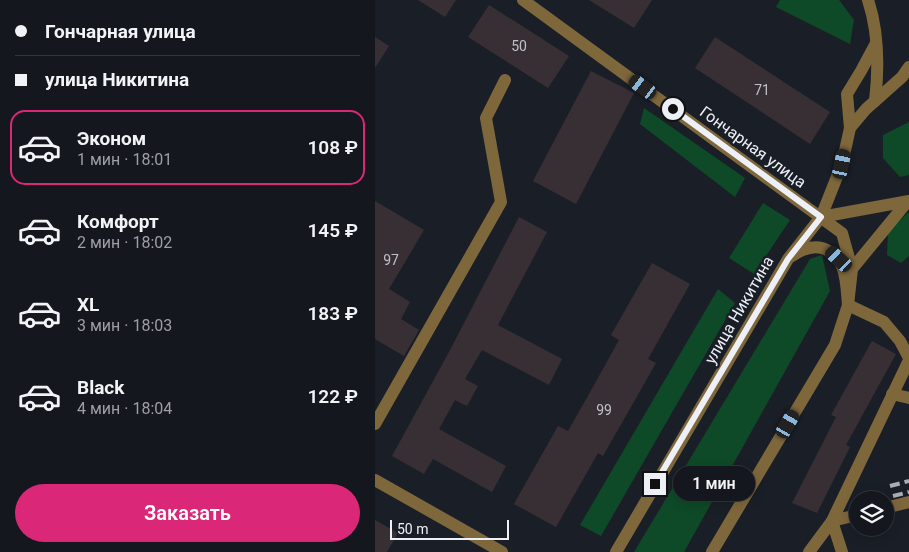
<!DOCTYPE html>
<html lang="ru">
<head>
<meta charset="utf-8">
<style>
	body { margin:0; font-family:Roboto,sans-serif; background:#21242a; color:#f1f3f6; height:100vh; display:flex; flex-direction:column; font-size:19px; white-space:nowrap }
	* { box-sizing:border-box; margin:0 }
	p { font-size:16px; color:#9d9fa4 }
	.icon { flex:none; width:28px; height:28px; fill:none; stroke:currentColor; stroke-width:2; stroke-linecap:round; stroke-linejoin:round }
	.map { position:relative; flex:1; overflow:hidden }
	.sheet { display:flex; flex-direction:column; background:#14171d; width:375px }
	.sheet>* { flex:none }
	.top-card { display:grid; align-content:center; height:110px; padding:0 15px; background:#14171d }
	.tools { position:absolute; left:474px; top:491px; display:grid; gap:10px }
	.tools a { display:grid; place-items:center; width:45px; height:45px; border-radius:50%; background:#14171d; box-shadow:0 2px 12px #0003,0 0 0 1px #33363b; font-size:25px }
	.scale { position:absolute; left:15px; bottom:12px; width:119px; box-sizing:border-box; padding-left:5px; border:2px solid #edf1f7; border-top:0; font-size:14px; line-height:18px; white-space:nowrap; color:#edf1f7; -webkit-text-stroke:4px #1a1f27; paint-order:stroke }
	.end { position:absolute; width:22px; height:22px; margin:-11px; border:6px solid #edf1f7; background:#111; box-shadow:0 0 0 2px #111 }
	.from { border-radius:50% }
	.bubble { position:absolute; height:35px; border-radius:18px; background:#14171d; box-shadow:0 2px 12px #0003,0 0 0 1px #33363b; font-size:16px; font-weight:600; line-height:35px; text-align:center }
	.car { position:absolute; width:15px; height:30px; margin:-15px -8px; border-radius:6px; box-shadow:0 0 4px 1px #0007; background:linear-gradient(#222 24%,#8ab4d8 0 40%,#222 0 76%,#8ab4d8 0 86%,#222 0) }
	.top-card b { display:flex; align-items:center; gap:18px; height:48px; font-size:19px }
	.top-card b+b { border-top:1px solid #33363b }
	.top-card i { width:12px; height:12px; background:#f1f3f6 }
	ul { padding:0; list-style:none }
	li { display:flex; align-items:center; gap:15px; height:75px; margin:0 10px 8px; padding:0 5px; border:2px solid transparent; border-radius:15px }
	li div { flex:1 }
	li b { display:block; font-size:19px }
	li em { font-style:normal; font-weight:600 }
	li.current { border-color:#db2777 }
	li>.icon { width:45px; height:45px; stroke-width:1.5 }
	.action { display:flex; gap:10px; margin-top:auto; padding:10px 15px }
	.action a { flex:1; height:58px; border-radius:30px; background:#db2777; color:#fff; font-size:20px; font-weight:600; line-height:58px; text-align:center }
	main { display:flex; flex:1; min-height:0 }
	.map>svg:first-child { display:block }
	.green { fill:#0e4a27 }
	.building { fill:#382f35 }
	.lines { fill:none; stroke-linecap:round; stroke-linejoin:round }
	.minor { stroke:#7f673c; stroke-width:12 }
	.rail { stroke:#a9adb4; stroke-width:4; stroke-dasharray:10 5; stroke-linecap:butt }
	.route { stroke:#edf1f7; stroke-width:6 }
	.labels { text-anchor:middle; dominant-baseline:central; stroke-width:5; stroke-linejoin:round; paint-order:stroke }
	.number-label { font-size:14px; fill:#c0c0c6 }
	.street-label { font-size:16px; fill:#edf1f7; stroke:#1a1f27 }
</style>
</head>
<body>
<main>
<section class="sheet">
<div class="top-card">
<b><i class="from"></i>Гончарная улица</b>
<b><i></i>улица Никитина</b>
</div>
<ul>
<li class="current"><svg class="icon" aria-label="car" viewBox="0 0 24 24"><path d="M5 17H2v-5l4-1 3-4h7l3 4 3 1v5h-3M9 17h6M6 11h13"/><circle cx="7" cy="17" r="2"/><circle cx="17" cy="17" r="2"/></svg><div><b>Эконом</b><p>1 мин · 18:01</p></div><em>108 ₽</em></li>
<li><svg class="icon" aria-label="car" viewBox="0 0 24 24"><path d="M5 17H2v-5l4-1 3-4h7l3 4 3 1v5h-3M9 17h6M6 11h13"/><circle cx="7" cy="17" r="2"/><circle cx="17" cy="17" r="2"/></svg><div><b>Комфорт</b><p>2 мин · 18:02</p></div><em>145 ₽</em></li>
<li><svg class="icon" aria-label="car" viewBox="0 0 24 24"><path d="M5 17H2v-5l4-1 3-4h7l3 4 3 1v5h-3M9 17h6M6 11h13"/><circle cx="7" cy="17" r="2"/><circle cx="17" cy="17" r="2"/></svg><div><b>XL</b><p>3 мин · 18:03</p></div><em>183 ₽</em></li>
<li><svg class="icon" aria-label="car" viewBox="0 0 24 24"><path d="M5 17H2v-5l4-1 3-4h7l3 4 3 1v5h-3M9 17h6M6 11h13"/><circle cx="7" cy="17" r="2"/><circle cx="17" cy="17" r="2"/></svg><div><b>Black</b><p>4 мин · 18:04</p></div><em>122 ₽</em></li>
</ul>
<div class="action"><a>Заказать</a></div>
</section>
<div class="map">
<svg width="534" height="552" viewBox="0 0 534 552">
	<rect width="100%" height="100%" fill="#1a1f27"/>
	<g class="green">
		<polygon points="405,0 464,0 479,20 475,44 401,7"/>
		<polygon points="269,108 370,178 360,197 265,124"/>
		<polygon points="534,122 534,175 525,177 508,158 508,135"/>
		<polygon points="388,203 415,220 379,274 354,258"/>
		<polygon points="534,212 534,256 526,263 512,255 513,230"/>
		<polygon points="447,255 455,291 309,552 259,552 435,259"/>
		<polygon points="343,289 360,303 226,536 205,525"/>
	</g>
	<g class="building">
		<polygon points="43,0 81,0 70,17"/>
		<polygon points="214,0 277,0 259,28"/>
		<polygon points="114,5 194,56 173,88 93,37"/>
		<polygon points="0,37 14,46 0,68"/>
		<polygon points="340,37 455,112 435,144 320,68"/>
		<polygon points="216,71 259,93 201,204 158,181"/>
		<polygon points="0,201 49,230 14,289 35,302 26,319 44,330 29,356 0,339"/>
		<polygon points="144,217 172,232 123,325 187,359 174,385 107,350 90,379 103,386 92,406 80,400 64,429 131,466 117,492 58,459 49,474 17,456 74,352"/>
		<polygon points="277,263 315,284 273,359 281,363 228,456 223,453 181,527 139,504 183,426 193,431 214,394 244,340 236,335"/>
		<polygon points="497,341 521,354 471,445 475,447 442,513 417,503 461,417 456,415"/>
		<polygon points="0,520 23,533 12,552 0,552"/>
	</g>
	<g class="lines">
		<g class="minor">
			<polyline points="148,0 467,233 477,269 473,305 460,345 337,552"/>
			<path d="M493,0C504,33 504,67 500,101"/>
			<polyline points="475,128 472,94 486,71 501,43"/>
			<polyline points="446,217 534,201"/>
			<path d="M417,256C426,250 436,245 447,248C472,255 471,283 473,305L509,322L525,341L534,358"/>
			<polyline points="477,269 532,202"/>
			<polyline points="517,394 534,398"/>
			<polyline points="0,424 126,202 111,118 130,80"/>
			<polyline points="0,480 127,552"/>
			<polyline points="510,508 534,502"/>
			<polyline points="482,515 457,521 534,360"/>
			<polyline points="241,552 413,259 446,217 467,164 475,128 491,109 527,77 534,67"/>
			<polyline points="434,552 457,521 467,552"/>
		</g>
		<g class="rail">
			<polyline points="515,486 534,481"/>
			<polyline points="518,496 534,492"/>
		</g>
	</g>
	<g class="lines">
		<polyline class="route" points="280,484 413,259 446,217 298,109"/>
	</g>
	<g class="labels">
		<g class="number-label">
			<text x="144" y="46">50</text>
			<text x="387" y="90">71</text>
			<text x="16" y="260">97</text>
			<text x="229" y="410">99</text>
		</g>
		<g class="street-label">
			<text transform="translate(378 147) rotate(36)">Гончарная улица</text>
			<text transform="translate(364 310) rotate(-60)">улица Никитина</text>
		</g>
	</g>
</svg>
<div class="tools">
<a><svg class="icon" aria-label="layers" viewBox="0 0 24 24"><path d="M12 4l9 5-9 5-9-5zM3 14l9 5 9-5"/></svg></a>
</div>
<div class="scale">50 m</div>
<i class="end from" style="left:298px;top:109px"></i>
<i class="end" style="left:280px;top:484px"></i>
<div class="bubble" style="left:298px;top:466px;width:82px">1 мин</div>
<i class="car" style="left:268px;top:87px;rotate:306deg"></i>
<i class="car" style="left:467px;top:164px;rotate:12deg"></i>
<i class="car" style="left:464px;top:259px;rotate:313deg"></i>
<i class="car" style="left:413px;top:424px;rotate:30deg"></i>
</div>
</main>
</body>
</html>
